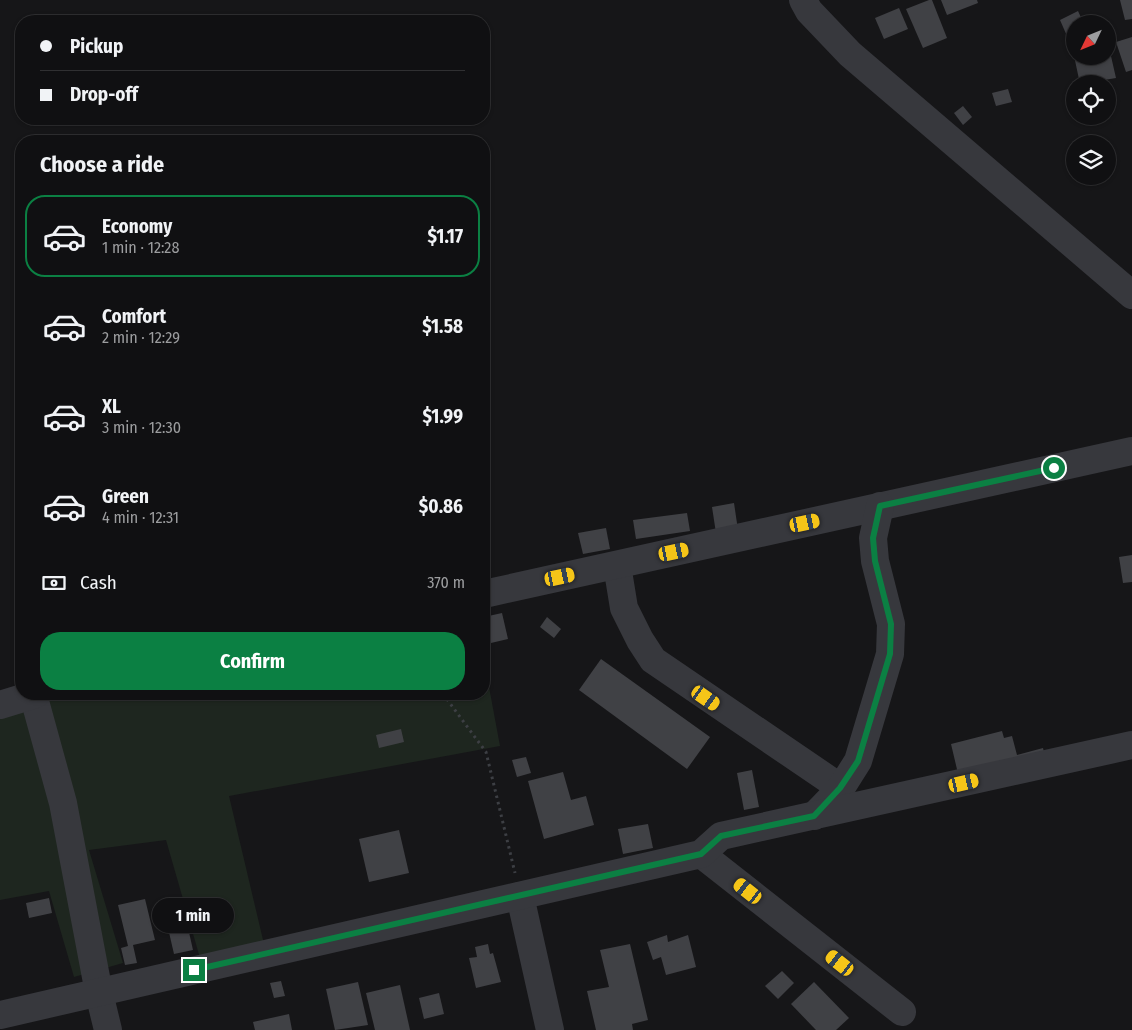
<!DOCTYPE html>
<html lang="en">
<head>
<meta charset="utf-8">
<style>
	body { margin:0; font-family:"Fira Sans Condensed",sans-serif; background:#19191b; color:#f1f3f6; height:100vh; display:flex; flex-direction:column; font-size:19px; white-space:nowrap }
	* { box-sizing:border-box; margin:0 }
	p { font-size:16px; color:#9c9d9f }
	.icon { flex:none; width:28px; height:28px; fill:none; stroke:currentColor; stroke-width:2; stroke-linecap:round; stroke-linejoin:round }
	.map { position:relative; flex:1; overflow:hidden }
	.panel { position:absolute; left:15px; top:135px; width:475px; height:565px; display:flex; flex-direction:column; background:#101012; border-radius:20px; box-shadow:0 1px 4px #0004,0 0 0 1px #303032 }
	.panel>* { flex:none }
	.hud { position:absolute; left:15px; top:15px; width:475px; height:110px; border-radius:20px; box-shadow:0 1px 4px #0004,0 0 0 1px #303032; display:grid; align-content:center; height:110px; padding:0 25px; background:#101012 }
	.needle { width:32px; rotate:227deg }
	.controls { position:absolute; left:1066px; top:15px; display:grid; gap:10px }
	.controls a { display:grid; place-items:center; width:50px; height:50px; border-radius:50%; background:#101012; box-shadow:0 1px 4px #0004,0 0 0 1px #303032; font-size:25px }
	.end { position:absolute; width:22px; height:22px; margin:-11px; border:6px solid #0b8043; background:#fff; box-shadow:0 0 0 2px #fff }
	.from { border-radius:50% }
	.bubble { position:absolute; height:35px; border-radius:18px; background:#101012; box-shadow:0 1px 4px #0004,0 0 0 1px #303032; font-size:16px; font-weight:700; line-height:35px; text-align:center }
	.car { position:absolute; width:15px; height:30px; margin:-15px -8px; border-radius:6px; box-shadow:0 0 4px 1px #0007; background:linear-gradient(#f5c518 24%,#345 0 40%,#f5c518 0 76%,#345 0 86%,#f5c518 0) }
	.hud b { display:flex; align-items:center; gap:18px; height:48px; font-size:19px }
	.hud b+b { border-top:1px solid #303032 }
	.hud i { width:12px; height:12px; background:#f1f3f6 }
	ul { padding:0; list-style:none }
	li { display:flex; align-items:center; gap:15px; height:82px; margin:0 10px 8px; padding:0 15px; border:2px solid transparent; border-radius:20px }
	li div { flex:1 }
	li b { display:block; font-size:19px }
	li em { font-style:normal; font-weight:700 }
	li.on { border-color:#0b8043 }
	li>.icon { width:45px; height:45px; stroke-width:1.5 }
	h2 { padding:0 25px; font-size:22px; line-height:60px }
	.pay { display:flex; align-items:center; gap:12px; height:55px; padding:0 25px; font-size:19px }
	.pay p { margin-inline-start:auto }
	.action { display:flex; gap:10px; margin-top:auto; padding:10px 25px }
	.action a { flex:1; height:58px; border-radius:20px; background:#0b8043; color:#fff; font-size:20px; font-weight:700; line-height:58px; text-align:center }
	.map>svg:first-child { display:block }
	.green { fill:#1e261f }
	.building { fill:#404145 }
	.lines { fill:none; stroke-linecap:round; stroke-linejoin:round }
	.path { stroke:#3d3f44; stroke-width:3; stroke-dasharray:2.5 4; stroke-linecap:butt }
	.minor { stroke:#37383d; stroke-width:28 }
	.route { stroke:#0b8043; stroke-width:6 }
</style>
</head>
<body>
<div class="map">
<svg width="1132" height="1030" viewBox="0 0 1132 1030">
	<rect width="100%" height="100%" fill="#161618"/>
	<polygon class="green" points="484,660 500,746 229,796 264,944 200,958 166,840 89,850 123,963 74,977 49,891 0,900 0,699 25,694 484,694"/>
	<g class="building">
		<polygon points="929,0 932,0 947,38 923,48 906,9"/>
		<polygon points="941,0 977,0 978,3 947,15"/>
		<polygon points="1120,0 1132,0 1132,19 1125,20"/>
		<polygon points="899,8 908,29 884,39 875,18"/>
		<polygon points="1078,11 1084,24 1075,24 1075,33 1067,36 1060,20"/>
		<polygon points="1132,37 1132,70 1126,72 1116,42"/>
		<polygon points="1108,43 1116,78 1080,84 1073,51 1075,51 1075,56 1108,56"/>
		<polygon points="1008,89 1012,102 996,106 992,93"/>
		<polygon points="963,106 972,117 963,125 954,113"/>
		<polygon points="734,503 738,530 716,533 712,507"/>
		<polygon points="687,513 690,531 636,539 633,520"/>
		<polygon points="606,528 610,549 583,554 578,533"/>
		<polygon points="1132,555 1132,582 1123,583 1119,557"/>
		<polygon points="502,613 508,639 491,643 484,617"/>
		<polygon points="547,617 561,629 554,638 540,627"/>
		<polygon points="601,659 710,737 687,769 579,690"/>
		<polygon points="401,729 404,742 379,748 376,735"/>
		<polygon points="1002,731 1004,738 1012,736 1017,755 1043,748 1046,761 960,782 951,744"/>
		<polygon points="526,757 531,773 517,777 512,760"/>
		<polygon points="752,770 759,807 744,810 737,773"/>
		<polygon points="563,772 571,800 586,796 594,825 544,839 528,781"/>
		<polygon points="648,824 653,848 623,854 618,829"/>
		<polygon points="399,830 409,873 369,882 359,839"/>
		<polygon points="181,897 193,950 174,954 162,902"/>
		<polygon points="49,898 52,913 29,918 26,903"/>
		<polygon points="145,899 155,940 133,945 137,963 125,965 121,948 128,946 118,905"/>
		<polygon points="667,935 668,942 688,935 696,967 666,975 661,957 653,960 647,942"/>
		<polygon points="488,944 490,954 493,953 501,982 476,988 469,958 477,957 475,947"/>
		<polygon points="630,944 648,1020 632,1024 633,1030 596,1030 587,991 609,987 600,950"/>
		<polygon points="782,971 794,983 778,999 765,986"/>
		<polygon points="281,981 285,996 274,998 270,983"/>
		<polygon points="358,982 368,1025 335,1030 326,989"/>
		<polygon points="814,982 849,1018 836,1030 816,1030 791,1004"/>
		<polygon points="400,985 410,1030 375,1030 366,993"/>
		<polygon points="439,993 444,1014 424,1019 419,998"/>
		<polygon points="289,1014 292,1030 255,1030 253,1022"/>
	</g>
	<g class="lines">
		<polyline class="path" points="443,694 486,752 515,873"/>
		<g class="minor">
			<polyline points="803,0 809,11 850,54 1132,295"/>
			<polyline points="617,565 624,608 640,640 653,660 841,788"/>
			<polyline points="484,594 1132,451"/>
			<polyline points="33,694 63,803 99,993 108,1030"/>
			<polyline points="0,705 36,694"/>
			<polyline points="814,816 841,788 858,761 890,654 891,624 875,561 873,538 880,506"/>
			<polyline points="701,854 902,1012"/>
			<polyline points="520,896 550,1030"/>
			<polyline points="0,1015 701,854 721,836 1132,745"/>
		</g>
	</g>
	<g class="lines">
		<polyline class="route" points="194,970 701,854 721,836 814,816 840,788 858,761 890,654 891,624 875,561 873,538 880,506 1054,468"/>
	</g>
</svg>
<div class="controls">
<a><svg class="needle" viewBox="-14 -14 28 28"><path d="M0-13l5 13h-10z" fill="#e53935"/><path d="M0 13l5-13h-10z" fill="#9c9d9f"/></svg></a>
<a><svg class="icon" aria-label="locate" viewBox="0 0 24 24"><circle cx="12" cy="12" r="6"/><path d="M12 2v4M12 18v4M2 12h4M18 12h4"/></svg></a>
<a><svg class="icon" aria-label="layers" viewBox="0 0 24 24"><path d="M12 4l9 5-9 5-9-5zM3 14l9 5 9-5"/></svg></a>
</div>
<i class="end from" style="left:1054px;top:468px"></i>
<i class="end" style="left:194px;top:970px"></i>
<div class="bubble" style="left:152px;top:898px;width:82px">1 min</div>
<i class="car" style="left:805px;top:523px;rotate:78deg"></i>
<i class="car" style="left:674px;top:552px;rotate:78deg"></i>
<i class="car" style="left:560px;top:577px;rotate:78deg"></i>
<i class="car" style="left:706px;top:698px;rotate:125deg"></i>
<i class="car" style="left:964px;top:783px;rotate:77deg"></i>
<i class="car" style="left:748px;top:891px;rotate:308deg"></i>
<i class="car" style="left:840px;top:963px;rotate:308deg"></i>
<div class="hud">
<b><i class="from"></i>Pickup</b>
<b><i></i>Drop-off</b>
</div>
<section class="panel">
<h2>Choose a ride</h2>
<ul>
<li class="on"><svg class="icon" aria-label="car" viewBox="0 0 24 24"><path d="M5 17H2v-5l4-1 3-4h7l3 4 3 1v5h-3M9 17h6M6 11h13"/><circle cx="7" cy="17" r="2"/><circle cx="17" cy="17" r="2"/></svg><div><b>Economy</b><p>1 min · 12:28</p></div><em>$1.17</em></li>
<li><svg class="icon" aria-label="car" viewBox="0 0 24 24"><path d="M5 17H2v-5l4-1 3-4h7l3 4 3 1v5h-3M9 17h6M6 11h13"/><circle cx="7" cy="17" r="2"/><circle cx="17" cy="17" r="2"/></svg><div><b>Comfort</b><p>2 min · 12:29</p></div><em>$1.58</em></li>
<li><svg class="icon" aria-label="car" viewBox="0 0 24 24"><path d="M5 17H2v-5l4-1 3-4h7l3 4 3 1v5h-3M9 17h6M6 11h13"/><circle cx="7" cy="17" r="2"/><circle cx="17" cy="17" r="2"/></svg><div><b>XL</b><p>3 min · 12:30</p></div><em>$1.99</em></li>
<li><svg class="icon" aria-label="car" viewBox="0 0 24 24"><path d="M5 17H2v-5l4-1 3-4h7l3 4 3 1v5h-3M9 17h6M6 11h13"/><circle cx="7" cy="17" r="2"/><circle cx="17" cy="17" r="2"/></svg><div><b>Green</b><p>4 min · 12:31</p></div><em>$0.86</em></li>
</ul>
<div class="pay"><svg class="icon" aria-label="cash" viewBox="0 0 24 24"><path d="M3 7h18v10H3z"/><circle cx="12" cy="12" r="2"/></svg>Cash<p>370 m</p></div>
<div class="action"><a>Confirm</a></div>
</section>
</div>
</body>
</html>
